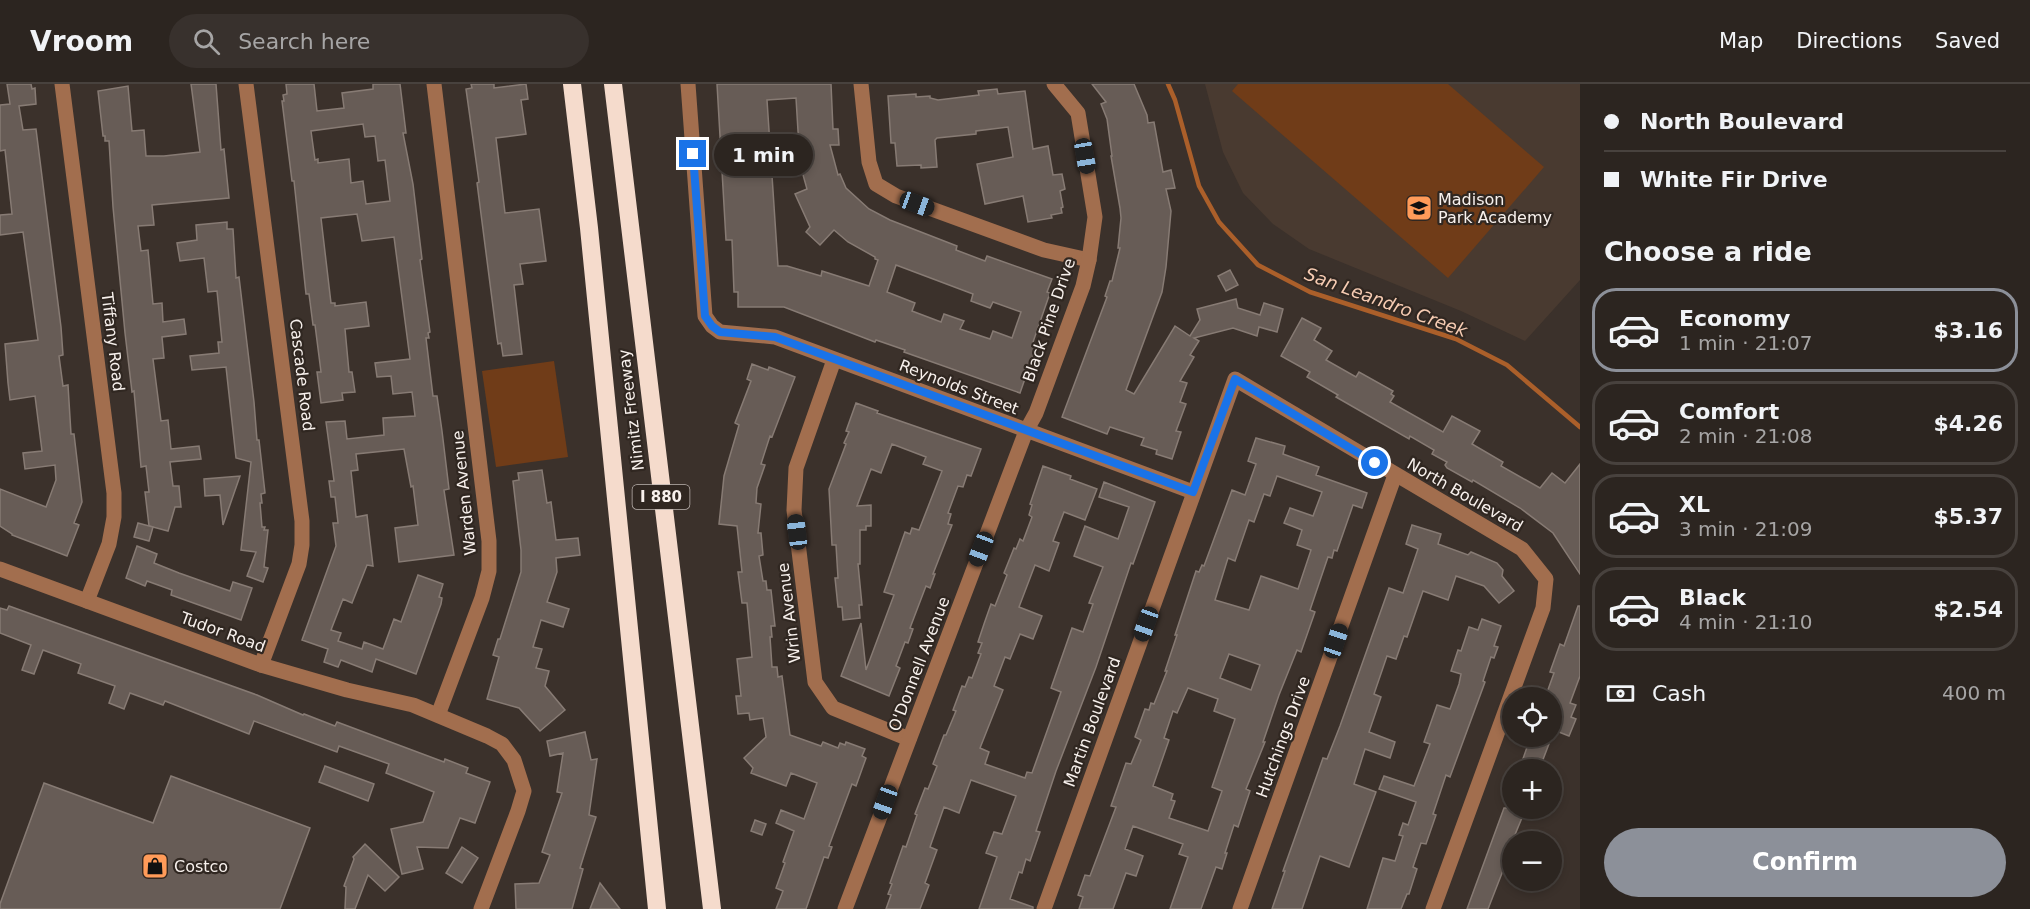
<!DOCTYPE html>
<html lang="en">
<head>
<meta charset="utf-8">
<style>
	body { margin:0; font-family:"DejaVu Sans",sans-serif; background:#38312d; color:#f1f3f6; height:100vh; display:flex; flex-direction:column; font-size:22px; white-space:nowrap }
	* { box-sizing:border-box; margin:0 }
	p { font-size:20px; color:#a6a5a5 }
	.icon { flex:none; width:33px; height:33px; fill:none; stroke:currentColor; stroke-width:2; stroke-linecap:round; stroke-linejoin:round }
	.map { position:relative; flex:1; overflow:hidden }
	.details { display:flex; flex-direction:column; background:#2c2520; width:450px }
	.details>* { flex:none }
	.banner { display:grid; align-content:center; height:132px; padding:0 24px; background:#2c2520 }
	.tools { position:absolute; left:1502px; top:603px; display:grid; gap:12px }
	.tools a { display:grid; place-items:center; width:60px; height:60px; border-radius:50%; background:#2c2520; box-shadow:0 3px 9px #0003,0 0 0 2px #48423e; font-size:30px }
	.end { position:absolute; width:27px; height:27px; margin:-14px; border:8px solid #1a73e8; background:#fff; box-shadow:0 0 0 3px #fff }
	.from { border-radius:50% }
	.bubble { position:absolute; height:42px; border-radius:21px; background:#2c2520; box-shadow:0 3px 9px #0003,0 0 0 2px #48423e; font-size:20px; font-weight:700; line-height:42px; text-align:center }
	.car { position:absolute; width:18px; height:36px; margin:-18px -9px; border-radius:8px; box-shadow:0 0 4px 2px #0007; background:linear-gradient(#222 24%,#8ab4d8 0 40%,#222 0 76%,#8ab4d8 0 86%,#222 0) }
	.banner b { display:flex; align-items:center; gap:21px; height:57px; font-size:22px }
	.banner b+b { border-top:2px solid #48423e }
	.banner i { width:15px; height:15px; background:#f1f3f6 }
	ul { padding:0; list-style:none }
	li { display:flex; align-items:center; gap:18px; height:84px; margin:0 12px 9px; padding:0 12px; border:3px solid #48423e; border-radius:24px }
	li div { flex:1 }
	li b { display:block; font-size:22px }
	li em { font-style:normal; font-weight:700 }
	li.selected { border-color:#8c9099 }
	li>.icon { width:54px; height:54px; stroke-width:1.5 }
	h2 { padding:0 24px; font-size:27px; line-height:72px }
	.pay { display:flex; align-items:center; gap:15px; height:66px; padding:0 24px; font-size:22px }
	.pay p { margin-inline-start:auto }
	.button { display:flex; gap:12px; margin-top:auto; padding:12px 24px }
	.button a { flex:1; height:69px; border-radius:36px; background:#8c9099; color:#fff; font-size:24px; font-weight:700; line-height:69px; text-align:center }
	header { display:flex; align-items:center; gap:36px; box-sizing:border-box; height:84px; padding:0 30px; background:#2c2520; border-bottom:2px solid #48423e }
	header strong { font-size:28px }
	nav { display:flex; gap:33px; margin-inline-start:auto; font-size:21px }
	.search { width:420px; height:54px; background:#38312d; display:flex; align-items:center; gap:15px; box-sizing:border-box; padding:0 21px; border-radius:33px; color:#a6a5a5; font-size:22px }
	main { display:flex; flex:1; min-height:0 }
	.map>svg:first-child { display:block }
	.built { fill:#493a30 }
	.green { fill:#703c18 }
	.lines { fill:none; stroke-linecap:round; stroke-linejoin:round }
	.stream { stroke:#ab5f2a; stroke-width:4.5 }
	.building { fill:#675c56; stroke:#877b74; stroke-width:1.5; fill-rule:evenodd }
	.minor { stroke:#a26e4e; stroke-width:15 }
	.highway { stroke:#f5dbcc; stroke-width:18 }
	.route { stroke:#1a73e8; stroke-width:8 }
	.labels { text-anchor:middle; dominant-baseline:central; stroke-width:4.5; stroke-linejoin:round; paint-order:stroke }
	.shield { fill:#302721; stroke:#bcb4b0; stroke-width:1.5 }
	.shield-label { font-size:15px; font-weight:bold; fill:#f8f1ed }
	.poi-label { font-size:16px; fill:#f8f1ed; stroke:#302721; text-anchor:start }
	.street-label { font-size:16px; fill:#f8f1ed; stroke:#302721 }
	.water-label { font-size:18px; font-style:italic; fill:#f7ccb3; stroke:#302721 }
</style>
</head>
<body>
<header>
<strong>Vroom</strong>
<div class="search"><svg class="icon" aria-label="search" viewBox="0 0 24 24"><circle cx="10" cy="10" r="6"/><path d="M15 15l6 6"/></svg>Search here</div>
<nav><a>Map</a><a>Directions</a><a>Saved</a></nav>
</header>
<main>
<div class="map">
<svg width="1580" height="825" viewBox="0 0 1580 825">
	<rect width="100%" height="100%" fill="#3b312b"/>
	<polygon class="built" points="1205,0 1580,0 1580,196 1525,257 1461,227 1309,165 1273,140 1243,109 1223,68"/>
	<g class="green">
		<polygon points="1238,0 1448,0 1544,83 1448,194 1232,7"/>
		<polygon points="554,277 568,373 496,383 482,287"/>
	</g>
	<g class="lines">
		<polyline class="stream" points="1168,0 1175,16 1199,102 1219,138 1258,181 1310,208 1456,255 1507,281 1580,343"/>
	</g>
	<g class="building">
		<polygon points="7,0 31,0 32,5 35,4 36,20 19,22 23,46 36,45 61,243 63,271 59,272 63,302 68,301 71,350 74,350 82,418 74,439 79,441 67,472 12,451 12,450 0,442 0,405 46,423 56,396 55,381 25,385 23,369 42,367 35,312 10,316 8,299 5,260 38,256 23,148 0,151 0,131 12,130 5,66 0,67 0,21 10,20"/>
		<polygon points="191,0 216,0 221,66 224,65 229,114 152,121 154,141 138,142 141,167 148,166 153,220 162,219 163,238 184,235 186,250 162,253 164,274 153,275 161,337 168,336 171,365 199,362 201,375 170,378 173,402 179,402 181,423 175,423 168,447 149,442 145,408 149,408 146,382 141,383 134,307 132,308 125,249 113,123 109,57 105,57 105,52 103,52 98,7 128,2 132,47 144,46 146,72 164,72 200,68"/>
		<path d="M286,0H314L317,27L344,24L342,9L373,5V0H400L406,49H403L413,100L422,175L420,176L430,248L428,249L429,254H426L429,279L433,312H437L442,347L449,405L444,406L454,471L399,478L395,444L418,441L413,402L411,403L404,365L356,370L358,386L351,387L356,433L367,431L373,482L367,481L352,519L343,515L331,546L341,549L338,557L362,565L364,558L383,565L394,535L401,538L418,491L443,500L439,513L442,514L441,520L416,590L376,575L372,588L341,576L338,583L324,578L328,565L302,556L336,462L333,439H338L335,413H331L329,397H334L326,338L345,337L347,355L384,351L383,334L415,332L412,308L393,310L391,292L377,293L375,279L410,275L394,153L362,157L357,130L321,134L331,219H335V222L366,218L369,242L345,245L349,288H352L355,308L342,309L343,316L321,319L317,288H321L315,241H313L309,210H306L294,97H292L282,17H284L283,11L287,10ZM363,40L365,53L375,52L378,77L385,76L390,117L366,120L363,97L351,99L349,75L318,79V75L315,76L311,47Z"/>
		<polygon points="471,0 494,0 494,4 526,0 528,15 521,16 526,50 496,54 505,129 539,125 546,177 520,180 523,200 514,201 522,270 503,272 501,259 498,260 497,254 477,99 479,98 466,5 472,4"/>
		<path d="M717,0H831L833,45H838L839,61H830L838,91L840,90L846,104L869,125L890,136L957,162L956,166L985,177L987,172L1052,195L1047,208L1050,209L1032,261L1036,263L1020,309L904,268L905,266L876,256L875,258L784,223H738V208H734L732,156H726ZM796,14L800,80L807,105L795,110L810,143L806,148L820,161L834,146L848,158L875,173V175L878,176L869,202L822,187L821,192L787,182H778L767,16ZM896,181L973,210L971,217L990,224L993,218L1021,228L1012,254L993,247L990,255L960,245L964,237L944,230L941,238L912,227L915,219L887,208Z"/>
		<polygon points="1092,0 1134,0 1147,31 1148,39 1154,38 1163,88 1171,86 1175,104 1166,105 1171,127 1166,183 1162,208 1126,306 1134,310 1175,242 1190,252 1200,236 1197,225 1236,215 1238,224 1260,231 1264,219 1283,225 1277,248 1259,243 1257,252 1233,244 1194,254 1199,257 1190,271 1194,273 1180,297 1187,299 1180,318 1186,320 1176,347 1181,348 1172,375 1156,370 1157,366 1141,361 1144,354 1110,343 1107,350 1062,333 1107,213 1105,212 1110,197 1112,197 1120,164 1118,164 1121,134 1120,124 1111,72 1112,72 1107,35 1101,20 1106,18"/>
		<polygon points="997,5 998,10 1025,7 1033,65 1048,62 1053,91 1062,90 1065,105 1060,107 1063,123 1061,124 1062,129 1051,131 1052,134 1028,138 1023,112 985,120 977,80 1013,73 1008,43 976,47 976,50 937,54 935,56 937,83 921,84 921,81 897,82 895,59 891,59 888,12 916,10 916,13 930,12 930,14 938,16 979,11 978,7"/>
		<polygon points="227,138 227,145 233,145 236,194 239,193 254,318 257,356 259,356 265,409 261,410 262,419 260,419 262,443 265,443 264,446 268,446 264,483 268,484 263,498 247,492 256,468 241,466 251,378 236,374 226,283 192,286 190,272 219,269 218,258 222,258 217,207 208,208 204,174 180,177 177,159 197,156 196,141"/>
		<polygon points="1230,186 1238,201 1226,207 1218,192"/>
		<polygon points="1302,234 1321,244 1314,256 1332,267 1326,276 1356,293 1359,288 1393,307 1391,310 1394,312 1390,318 1443,348 1452,332 1480,347 1472,360 1503,378 1501,382 1540,404 1552,389 1565,399 1580,380 1580,490 1553,449 1520,424 1473,396 1472,398 1447,384 1445,381 1447,378 1432,370 1434,366 1410,352 1409,355 1336,313 1338,311 1307,293 1310,288 1281,272"/>
		<polygon points="752,280 768,286 769,283 795,293 772,353 770,352 761,380 765,381 757,404 756,419 761,420 758,449 761,449 763,471 759,472 763,497 766,497 767,506 771,506 775,542 771,542 772,553 770,553 772,583 777,583 778,593 782,592 790,651 821,662 823,658 838,664 840,659 845,661 846,658 865,665 862,672 866,674 856,702 852,700 829,762 832,763 828,774 824,773 806,825 776,825 783,807 776,804 785,779 783,778 794,747 776,739 781,726 804,735 817,699 791,689 786,702 751,689 753,684 744,674 766,653 763,634 750,636 749,629 738,630 736,612 741,612 737,575 752,573 747,519 742,519 738,488 742,488 737,442 719,440 724,392 739,341 735,339 751,297 747,295"/>
		<polygon points="856,319 878,327 877,329 981,365 971,392 967,391 963,403 958,402 948,429 951,430 948,440 952,441 933,490 935,490 930,504 926,502 910,544 913,545 908,559 905,558 896,582 900,584 889,612 841,592 861,539 866,586 894,511 884,508 905,448 910,450 912,444 919,446 942,387 923,380 926,373 892,360 881,389 871,385 857,422 871,421 871,442 866,442 866,446 860,446 860,480 858,480 862,521 859,521 860,534 843,536 842,523 838,523 835,494 838,494 836,461 832,461 829,405 846,360 844,359 849,348 846,347"/>
		<path d="M1256,354L1285,362L1283,370L1319,383L1316,391L1367,409L1362,424L1353,421L1337,467L1334,466L1332,474L1328,473L1310,526L1315,528L1301,568L1297,566L1279,611L1263,658H1265L1246,705L1250,707L1238,743L1234,741L1225,769H1227L1222,785L1216,783L1201,825H1170L1188,773L1179,770L1183,760L1133,742L1125,765L1143,772L1136,792L1126,789L1113,825H1079L1083,813L1078,811L1085,791L1090,792L1116,723L1111,722L1126,679L1131,680L1141,656L1135,653L1145,625L1149,626L1151,619L1154,620L1167,587H1165L1177,551H1175L1196,487L1199,488L1202,481L1204,482L1232,406L1245,411L1256,380L1248,377ZM1277,392L1322,408L1313,432L1290,424L1284,439L1302,446L1297,461L1311,466L1298,505L1261,492L1249,526L1215,516L1228,474L1235,477L1249,436L1254,438L1264,410L1270,412ZM1229,570L1260,581L1251,606L1220,594ZM1188,604L1218,615L1214,627L1235,635L1212,703L1222,707L1208,747L1169,734L1175,717L1171,716L1173,710L1153,702L1169,656L1164,654L1173,627L1177,629Z"/>
		<polygon points="1043,382 1071,392 1070,395 1097,405 1085,436 1064,428 1053,457 1059,459 1049,487 1035,481 1019,523 1042,532 1033,555 1020,550 1010,575 1005,573 994,602 1003,606 980,664 989,668 985,680 1025,694 1027,688 1032,689 1061,608 1051,604 1072,544 1083,548 1093,520 1089,519 1103,483 1074,472 1085,442 1118,455 1129,423 1099,413 1104,398 1155,418 1133,480 1131,479 1096,583 1056,687 1036,747 1040,748 1030,777 1026,775 1022,789 1019,788 1010,815 1033,823 1033,825 979,825 997,773 986,769 994,748 1002,750 1016,712 971,696 959,729 944,723 930,763 937,766 925,799 929,801 920,825 886,825 891,811 888,810 892,800 890,799 903,762 906,763 917,731 915,730 925,704 928,705 937,682 933,680 944,651 946,651 956,627 953,626 962,602 965,603 969,593 972,594 981,570 978,569 982,559 978,558 984,540 991,520 995,522 1007,491 1004,489 1014,464 1016,465 1020,455 1023,457 1032,433 1029,431 1032,421 1030,420"/>
		<polygon points="542,386 547,419 551,418 556,456 578,454 580,471 556,474 557,488 547,518 569,525 563,543 541,536 533,563 542,565 536,584 549,587 545,602 565,626 540,647 519,624 487,615 499,573 493,571 498,555 500,555 521,488 521,466 513,397 519,396 518,389"/>
		<polygon points="240,392 223,441 220,411 205,412 204,395"/>
		<polygon points="138,439 153,443 149,457 134,453"/>
		<polygon points="1412,441 1441,450 1438,460 1468,471 1471,468 1497,479 1503,486 1502,492 1514,507 1499,519 1484,502 1456,492 1448,516 1423,507 1407,553 1404,552 1396,575 1387,572 1374,610 1381,613 1369,648 1395,658 1390,674 1365,665 1354,700 1376,708 1349,783 1320,772 1302,825 1272,825 1285,787 1283,787 1311,708 1323,674 1327,675 1340,642 1389,504 1403,509 1418,465 1406,460"/>
		<polygon points="137,462 157,470 154,479 179,489 230,507 233,498 252,504 241,536 171,511 172,506 147,497 145,502 126,494"/>
		<polygon points="9,522 257,611 303,631 304,630 335,642 337,638 444,678 445,675 468,684 466,689 490,698 475,739 460,734 448,764 417,763 423,785 402,790 391,745 423,738 434,708 386,689 389,680 339,662 337,668 254,637 249,650 165,617 163,621 130,609 124,625 109,619 115,602 78,589 81,580 43,566 34,590 22,586 31,561 0,549 0,524 7,526"/>
		<polygon points="1578,522 1580,522 1580,592 1570,619 1576,621 1571,633 1576,635 1569,652 1551,645 1551,614 1545,614 1554,589 1550,588 1560,560 1564,562"/>
		<polygon points="1482,535 1501,542 1494,562 1498,563 1494,574 1491,573 1483,597 1485,598 1450,693 1446,691 1433,730 1436,731 1426,760 1421,759 1413,783 1417,785 1409,810 1407,810 1401,825 1367,825 1383,774 1395,777 1403,752 1399,751 1403,739 1408,741 1416,718 1379,705 1384,692 1414,702 1430,660 1424,658 1437,621 1450,625 1459,600 1461,590 1451,587 1458,566 1461,567 1469,543 1478,546"/>
		<polygon points="585,648 591,676 597,675 589,731 596,733 580,784 583,785 572,825 516,825 515,800 539,799 550,771 542,768 562,709 557,708 563,669 550,672 547,657"/>
		<polygon points="1531,652 1552,652 1539,686 1519,686"/>
		<polygon points="325,682 374,700 368,717 319,698"/>
		<polygon points="171,692 310,744 280,825 0,825 0,820 44,699 153,739"/>
		<polygon points="1504,724 1526,724 1512,758 1512,788 1504,784 1488,825 1467,825"/>
		<polygon points="755,736 766,740 762,751 751,747"/>
		<polygon points="365,760 399,793 385,807 368,791 355,825 345,825 346,803 344,802 354,775 353,773"/>
		<polygon points="462,763 478,774 462,799 446,789"/>
		<polygon points="600,799 620,825 590,825"/>
	</g>
	<g class="lines">
		<g class="minor">
			<polyline points="62,0 114,409 114,433 109,460 87,517"/>
			<polyline points="246,0 302,437 302,461 299,480 261,581"/>
			<polyline points="434,0 489,457 489,487 482,514 438,631"/>
			<polyline points="688,0 705,232 712,242 720,248 775,253 1193,408"/>
			<polyline points="861,0 869,78 876,100 896,112 1044,166 1089,176"/>
			<polyline points="834,276 796,384 794,426 815,598 833,624 909,655"/>
			<polyline points="0,485 261,581 347,606 413,621 487,652 502,660 514,676 524,707 518,727 481,825"/>
			<polyline points="845,825 1026,347 1036,329 1083,202 1089,176 1095,133 1078,29 1054,0"/>
			<polyline points="1044,825 1235,295 1522,465 1546,495 1543,524 1433,825"/>
			<polyline points="1240,825 1395,391"/>
		</g>
		<g class="highway">
			<polyline points="572,0 589,144 657,825"/>
			<polyline points="613,0 712,825"/>
		</g>
	</g>
	<g class="lines">
		<polyline class="route" points="693,70 705,232 712,242 720,248 775,253 1193,408 1235,295 1375,379"/>
	</g>
	<defs>
		<symbol id="school-square" viewBox="-11 -11 22 22"><rect x="-9" y="-9" width="18" height="18" rx="4" fill="#ff9b59" stroke="#302721"/><path d="M0-5L7-2L0 1L-7-2ZM-4 1L0 2.5L4 1V4Q0 6-4 4Z" fill="#111"/></symbol>
		<symbol id="shop-square" viewBox="-11 -11 22 22"><rect x="-9" y="-9" width="18" height="18" rx="4" fill="#ff9b59" stroke="#302721"/><path d="M-5-2.5h2.3a2.7 3.5 0 0 1 5.4 0H5L5.5 6h-11ZM-1.5-2.5h3a1.5 2.3 0 0 0-3 0Z" fill="#111"/></symbol>
	</defs>
	<g fill-rule="evenodd">
		<use href="#school-square" x="1404" y="109" width="30" height="30"/>
		<use href="#shop-square" x="140" y="767" width="30" height="30"/>
	</g>
	<g class="labels">
		<rect class="shield" x="632.5" y="401" width="57" height="24" rx="4.5"/>
		<g class="shield-label">
			<text x="661" y="413">I 880</text>
		</g>
		<g class="poi-label">
			<text x="1438" y="115">Madison<tspan x="1438" dy="18">Park Academy</tspan></text>
			<text x="174" y="782">Costco</text>
		</g>
		<g class="street-label">
			<text transform="translate(1049 236) rotate(-71)">Black Pine Drive</text>
			<text transform="translate(113 258) rotate(83)">Tiffany Road</text>
			<text transform="translate(302 291) rotate(83)">Cascade Road</text>
			<text transform="translate(959 303) rotate(21)">Reynolds Street</text>
			<text transform="translate(631 326) rotate(-97)">Nimitz Freeway</text>
			<text transform="translate(464 409) rotate(-96)">Warden Avenue</text>
			<text transform="translate(1465 411) rotate(30)">North Boulevard</text>
			<text transform="translate(789 529) rotate(-97)">Wrin Avenue</text>
			<text transform="translate(223 548) rotate(20)">Tudor Road</text>
			<text transform="translate(919 580) rotate(-69)">O'Donnell Avenue</text>
			<text transform="translate(1092 638) rotate(-70)">Martin Boulevard</text>
			<text transform="translate(1283 653) rotate(-70)">Hutchings Drive</text>
		</g>
		<g class="water-label">
			<text transform="translate(1386 218) rotate(20)">San Leandro Creek</text>
		</g>
	</g>
</svg>
<div class="tools">
<a><svg class="icon" aria-label="locate" viewBox="0 0 24 24"><circle cx="12" cy="12" r="6"/><path d="M12 2v4M12 18v4M2 12h4M18 12h4"/></svg></a>
<a>+</a>
<a>−</a>
</div>
<i class="end from" style="left:1375px;top:379px"></i>
<i class="end" style="left:693px;top:70px"></i>
<div class="bubble" style="left:714px;top:50px;width:99px">1 min</div>
<i class="car" style="left:1085px;top:72px;rotate:170deg"></i>
<i class="car" style="left:917px;top:120px;rotate:110deg"></i>
<i class="car" style="left:797px;top:448px;rotate:353deg"></i>
<i class="car" style="left:981px;top:465px;rotate:201deg"></i>
<i class="car" style="left:1146px;top:540px;rotate:200deg"></i>
<i class="car" style="left:1336px;top:557px;rotate:19deg"></i>
<i class="car" style="left:885px;top:718px;rotate:200deg"></i>
</div>
<section class="details">
<div class="banner">
<b><i class="from"></i>North Boulevard</b>
<b><i></i>White Fir Drive</b>
</div>
<h2>Choose a ride</h2>
<ul>
<li class="selected"><svg class="icon" aria-label="car" viewBox="0 0 24 24"><path d="M5 17H2v-5l4-1 3-4h7l3 4 3 1v5h-3M9 17h6M6 11h13"/><circle cx="7" cy="17" r="2"/><circle cx="17" cy="17" r="2"/></svg><div><b>Economy</b><p>1 min · 21:07</p></div><em>$3.16</em></li>
<li><svg class="icon" aria-label="car" viewBox="0 0 24 24"><path d="M5 17H2v-5l4-1 3-4h7l3 4 3 1v5h-3M9 17h6M6 11h13"/><circle cx="7" cy="17" r="2"/><circle cx="17" cy="17" r="2"/></svg><div><b>Comfort</b><p>2 min · 21:08</p></div><em>$4.26</em></li>
<li><svg class="icon" aria-label="car" viewBox="0 0 24 24"><path d="M5 17H2v-5l4-1 3-4h7l3 4 3 1v5h-3M9 17h6M6 11h13"/><circle cx="7" cy="17" r="2"/><circle cx="17" cy="17" r="2"/></svg><div><b>XL</b><p>3 min · 21:09</p></div><em>$5.37</em></li>
<li><svg class="icon" aria-label="car" viewBox="0 0 24 24"><path d="M5 17H2v-5l4-1 3-4h7l3 4 3 1v5h-3M9 17h6M6 11h13"/><circle cx="7" cy="17" r="2"/><circle cx="17" cy="17" r="2"/></svg><div><b>Black</b><p>4 min · 21:10</p></div><em>$2.54</em></li>
</ul>
<div class="pay"><svg class="icon" aria-label="cash" viewBox="0 0 24 24"><path d="M3 7h18v10H3z"/><circle cx="12" cy="12" r="2"/></svg>Cash<p>400 m</p></div>
<div class="button"><a>Confirm</a></div>
</section>
</main>
</body>
</html>
